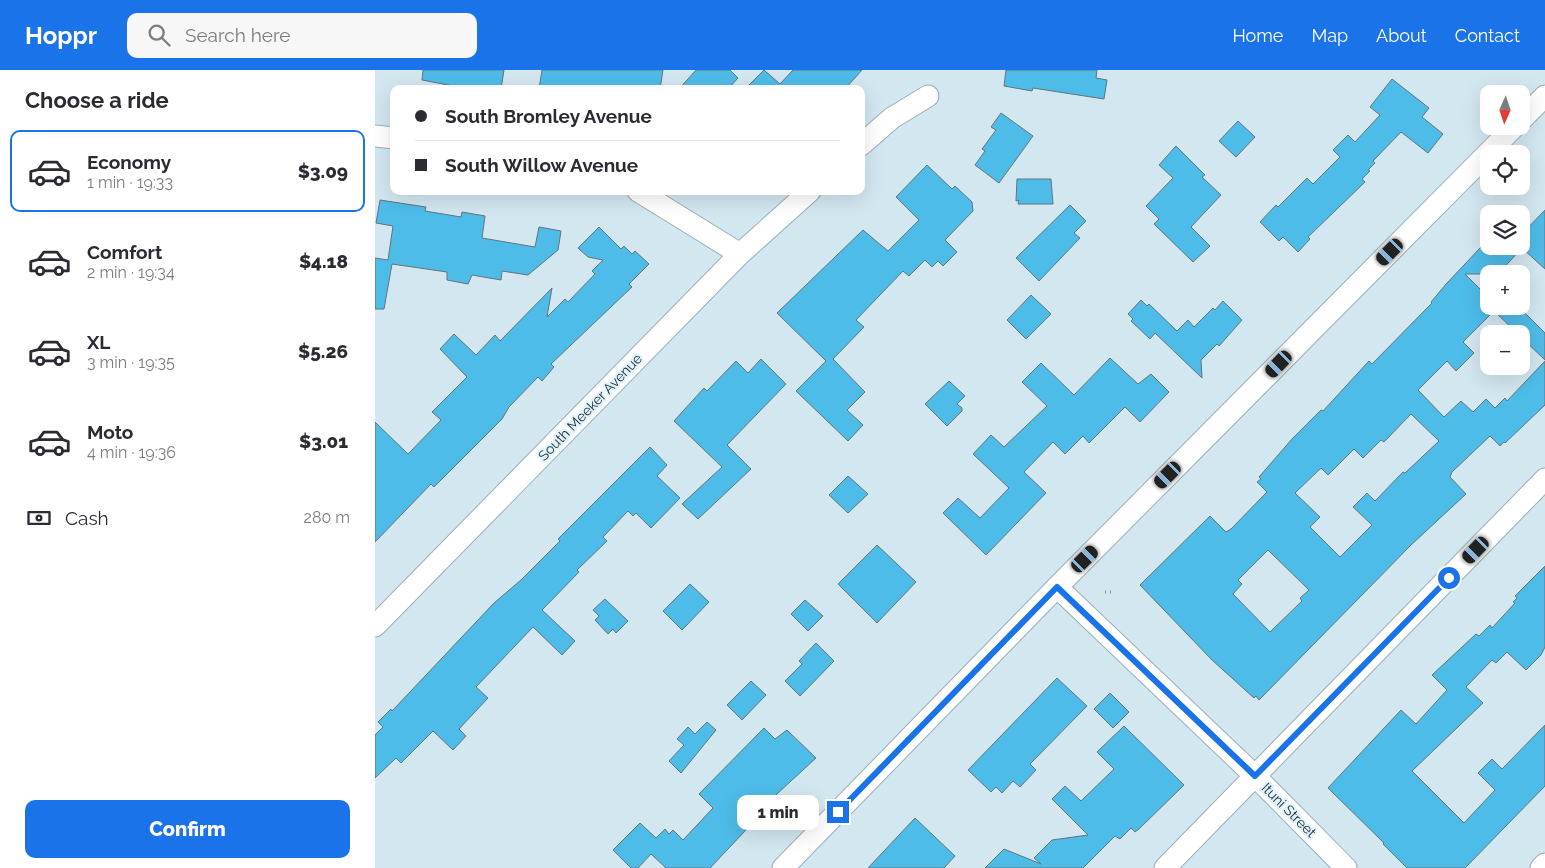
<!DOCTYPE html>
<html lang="en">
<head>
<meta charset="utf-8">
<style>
	body { margin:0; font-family:Raleway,sans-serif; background:#f7f7f7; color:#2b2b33; height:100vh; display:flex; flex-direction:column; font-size:19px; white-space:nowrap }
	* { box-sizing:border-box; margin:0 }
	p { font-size:16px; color:#7c7c81 }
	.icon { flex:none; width:28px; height:28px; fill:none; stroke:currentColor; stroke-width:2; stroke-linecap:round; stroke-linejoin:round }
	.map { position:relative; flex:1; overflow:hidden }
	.details { display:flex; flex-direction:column; background:#fff; width:375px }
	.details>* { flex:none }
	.guide { position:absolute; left:15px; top:15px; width:475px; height:110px; border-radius:10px; box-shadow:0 5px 20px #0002; display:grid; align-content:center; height:110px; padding:0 25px; background:#fff }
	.needle { width:32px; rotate:183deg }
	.buttons { position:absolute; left:1105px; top:15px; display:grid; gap:10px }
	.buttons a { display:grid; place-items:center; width:50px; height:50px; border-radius:10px; background:#fff; box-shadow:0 5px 20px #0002; font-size:25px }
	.end { position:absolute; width:22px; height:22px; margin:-11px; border:6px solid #1a73e8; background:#fff; box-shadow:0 0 0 2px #fff }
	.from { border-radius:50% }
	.bubble { position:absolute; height:35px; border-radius:10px; background:#fff; box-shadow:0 5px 20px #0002; font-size:16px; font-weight:800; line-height:35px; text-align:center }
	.car { position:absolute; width:15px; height:30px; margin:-15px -8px; border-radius:6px; box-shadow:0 0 4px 1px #0007; background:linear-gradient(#222 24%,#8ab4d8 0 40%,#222 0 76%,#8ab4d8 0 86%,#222 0) }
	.guide b { display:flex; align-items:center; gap:18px; height:48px; font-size:19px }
	.guide b+b { border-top:1px solid #e1e1e2 }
	.guide i { width:12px; height:12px; background:#2b2b33 }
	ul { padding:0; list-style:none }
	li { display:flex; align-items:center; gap:15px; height:82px; margin:0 10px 8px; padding:0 15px; border:2px solid transparent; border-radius:10px }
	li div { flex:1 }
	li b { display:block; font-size:19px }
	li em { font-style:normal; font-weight:800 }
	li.on { border-color:#1a73e8 }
	li>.icon { width:45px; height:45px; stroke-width:1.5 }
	h2 { padding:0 25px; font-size:22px; line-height:60px }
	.pay { display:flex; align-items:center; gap:12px; height:55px; padding:0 25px; font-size:19px }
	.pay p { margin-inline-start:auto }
	.cta { display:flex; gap:10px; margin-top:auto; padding:10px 25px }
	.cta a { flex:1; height:58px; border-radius:10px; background:#1a73e8; color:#fff; font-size:20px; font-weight:800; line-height:58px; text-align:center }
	header { display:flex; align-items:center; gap:30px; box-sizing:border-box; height:70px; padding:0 25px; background:#1a73e8; color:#fff }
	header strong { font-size:24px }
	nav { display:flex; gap:28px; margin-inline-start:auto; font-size:18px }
	.search { width:350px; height:45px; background:#f7f7f7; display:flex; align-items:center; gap:12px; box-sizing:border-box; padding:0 18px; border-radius:10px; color:#7c7c81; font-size:19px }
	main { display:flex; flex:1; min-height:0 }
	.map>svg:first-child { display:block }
	.building { fill:#4ebce9; stroke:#62747c; fill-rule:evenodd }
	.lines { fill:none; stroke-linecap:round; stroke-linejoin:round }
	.minor-casing { stroke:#9cafb8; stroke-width:23 }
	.path { stroke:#808e95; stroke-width:3; stroke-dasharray:1 4; stroke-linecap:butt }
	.minor { stroke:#fff; stroke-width:21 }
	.route { stroke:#1a73e8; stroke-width:6 }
	.labels { text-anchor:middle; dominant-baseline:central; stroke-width:4.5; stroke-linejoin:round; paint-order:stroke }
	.street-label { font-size:14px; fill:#293134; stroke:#e0f4fe }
</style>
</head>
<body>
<header>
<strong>Hoppr</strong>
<div class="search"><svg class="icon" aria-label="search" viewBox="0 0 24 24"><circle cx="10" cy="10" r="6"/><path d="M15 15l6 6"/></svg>Search here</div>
<nav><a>Home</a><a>Map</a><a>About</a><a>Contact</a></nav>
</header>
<main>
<section class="details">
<h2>Choose a ride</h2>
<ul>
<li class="on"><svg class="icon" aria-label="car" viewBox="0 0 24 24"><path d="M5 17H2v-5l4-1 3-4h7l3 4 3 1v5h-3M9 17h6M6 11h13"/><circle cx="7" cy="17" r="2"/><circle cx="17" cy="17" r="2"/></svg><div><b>Economy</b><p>1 min · 19:33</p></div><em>$3.09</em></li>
<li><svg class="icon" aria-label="car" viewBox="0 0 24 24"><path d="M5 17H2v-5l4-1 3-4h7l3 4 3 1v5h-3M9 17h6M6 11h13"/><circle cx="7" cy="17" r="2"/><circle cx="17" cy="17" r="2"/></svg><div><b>Comfort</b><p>2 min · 19:34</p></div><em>$4.18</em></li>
<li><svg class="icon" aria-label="car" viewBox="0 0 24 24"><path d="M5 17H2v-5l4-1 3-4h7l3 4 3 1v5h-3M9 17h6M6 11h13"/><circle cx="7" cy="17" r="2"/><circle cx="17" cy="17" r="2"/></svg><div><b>XL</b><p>3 min · 19:35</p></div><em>$5.26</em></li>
<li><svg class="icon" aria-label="car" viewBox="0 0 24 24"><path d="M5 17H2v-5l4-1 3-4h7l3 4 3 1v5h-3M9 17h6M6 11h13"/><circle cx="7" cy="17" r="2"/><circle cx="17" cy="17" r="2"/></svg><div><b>Moto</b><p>4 min · 19:36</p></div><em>$3.01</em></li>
</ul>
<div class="pay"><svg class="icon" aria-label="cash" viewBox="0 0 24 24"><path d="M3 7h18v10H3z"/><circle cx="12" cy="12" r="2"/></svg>Cash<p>280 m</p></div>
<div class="cta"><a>Confirm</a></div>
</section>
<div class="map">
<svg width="1170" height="798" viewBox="0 0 1170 798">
	<rect width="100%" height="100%" fill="#d3e7f1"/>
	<g class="building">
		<polygon points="48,0 129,0 126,19 94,19 47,10"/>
		<polygon points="167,0 288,0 285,19 164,19"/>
		<polygon points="321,0 355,0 363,8 353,19 304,19"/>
		<polygon points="389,0 405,14 418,0 487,0 470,19 370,19"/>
		<polygon points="631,0 722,0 721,8 732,10 729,29 658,18 657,21 629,16"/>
		<polygon points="1017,9 1054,38 1047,47 1068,64 1053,83 1026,62 998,91 1000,93 993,100 995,101 987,109 990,112 933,167 935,169 923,182 908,167 904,171 885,152 901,135 903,137 932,108 938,114 965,87 958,80 973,65 980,72 1005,45 995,37"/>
		<polygon points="626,43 658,66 624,113 600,95 610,81 607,79 621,60 616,57"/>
		<polygon points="863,51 880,67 861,87 844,71"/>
		<polygon points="801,76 830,105 827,107 846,125 816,157 835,176 818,192 779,154 784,149 771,136 798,108 784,95"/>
		<polygon points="552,95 577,119 580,116 597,132 598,141 570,170 582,182 568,196 563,191 557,197 550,190 534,206 528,201 481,250 489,257 458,289 490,322 472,340 488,355 473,371 421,321 451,291 402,243 488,160 513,181 544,150 521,127"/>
		<polygon points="642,109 676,109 678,134 643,134 644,130 641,131"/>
		<polygon points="5,130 51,137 50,141 86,147 87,142 110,146 107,168 160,177 164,157 186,161 183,180 153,205 127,201 126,210 97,205 93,214 72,210 72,202 17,194 9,239 0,239 0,188 13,190 18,156 1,153"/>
		<polygon points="695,135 711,151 699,163 705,168 664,211 641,188"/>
		<path d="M1170,140V199L1147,178L1123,204H1090L1114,228V236H1143L1170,263V290L1146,267V264H1143L1119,241L1088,272L1099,283L1081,301L1072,291L1043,320L1069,347L1086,331L1098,342L1111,329L1120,338L1130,328L1132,331L1170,291V335L1130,373L1129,372L1125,376L1115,366L1077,402L1075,407L1091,424L1036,475L884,630L881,626L879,628L837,590L765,515L835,446L851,462L856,459L892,422L882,412L886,409L884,407L917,369L946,340L948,341L994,291L997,294L1057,233L1056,232L1072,213L1107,176H1146V165ZM1036,344L1064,371L1030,403L1028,402L1000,431L992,423L978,437L997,455L965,487L935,457L945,447L920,423L946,398L953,405L979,379L988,388L1006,370L1009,372ZM893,480L934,520L925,528L927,531L895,562L858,524L867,514L863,510Z"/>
		<polygon points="224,157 246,179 249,176 257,184 260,181 274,194 254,214 257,217 176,294 179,297 167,311 163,307 134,337 127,349 59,417 56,414 0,472 0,352 33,384 66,350 57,342 92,307 65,279 79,264 101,285 120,265 125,271 177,218 172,247 190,229 193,232 220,204 217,201 228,190 213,187 203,178"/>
		<polygon points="656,225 676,244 651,269 632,250"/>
		<polygon points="766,230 772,236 774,234 802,261 813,250 819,257 838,238 840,240 848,231 867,250 844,276 842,274 826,290 827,308 780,263 775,269 756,251 758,249 753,244"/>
		<polygon points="735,288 763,314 776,304 794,322 765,352 750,337 714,373 708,366 690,384 678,372 649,402 671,423 611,485 568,443 583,428 605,448 634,418 598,384 616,365 629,377 672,336 647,312 666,293 699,325"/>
		<polygon points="386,289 411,314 352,375 376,399 323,449 307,434 347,397 299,351 329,318 332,321 361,291 373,303"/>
		<polygon points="574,311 590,326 582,334 587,338 587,341 572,356 550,334"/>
		<polygon points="275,377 292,395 282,406 305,428 276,458 261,443 258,446 253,441 228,467 232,471 202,500 204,502 167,540 200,571 187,585 158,557 101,617 113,628 84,659 91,666 78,680 58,661 26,693 21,688 0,708 0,665 8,657 3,652 16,639 17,641 119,533 146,510 185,471 183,469"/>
		<polygon points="473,406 493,424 473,443 454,425"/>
		<polygon points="502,475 541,512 502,553 463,514"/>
		<polygon points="1170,496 1170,577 1166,585 1151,600 1132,582 1121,593 1117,590 1091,617 1108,633 1037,701 1089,753 1120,720 1103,703 1117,689 1127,699 1170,655 1170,716 1090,798 1032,798 1008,774 1009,773 953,718 1026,640 1041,654 1072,620 1057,605 1101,564 1104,566 1115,555 1117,558 1140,533 1138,532 1142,528 1140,526"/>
		<polygon points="315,514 334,532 307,560 288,541"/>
		<polygon points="230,529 253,551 241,563 238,559 233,564 220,550 224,546 218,540"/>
		<polygon points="430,530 448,546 433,561 416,544"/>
		<polygon points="441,573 459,591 425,626 410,611 427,594 424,591"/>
		<polygon points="682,608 712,636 655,694 661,700 645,717 638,711 627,723 621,717 616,722 593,700"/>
		<polygon points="376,611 391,625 367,650 352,635"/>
		<polygon points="735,623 754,642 738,658 719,639"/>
		<polygon points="332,652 341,660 306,703 294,691 309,675 302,669 313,657 320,664"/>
		<polygon points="749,656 809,715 764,759 760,762 756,758 745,769 740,766 708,798 610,798 629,779 666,794 659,788 677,770 713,765 677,729 690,716 706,731 739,699 722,682"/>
		<polygon points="389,658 400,669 412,660 441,688 390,735 369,758 371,760 335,798 291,798 276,784 263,798 256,798 238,780 265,753 281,768 290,759 294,764 298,760 308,770 338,738 324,724"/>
		<polygon points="540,748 580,786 569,798 493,798"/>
	</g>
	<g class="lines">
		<defs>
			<g id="minor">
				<polyline points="1146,50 1170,26"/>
				<polyline points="0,66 19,68"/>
				<polyline points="486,75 517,48 553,26"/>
				<polyline points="263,121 365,184"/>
				<polyline points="682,517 880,706 971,798"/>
				<polyline points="0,556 365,184 435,121"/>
				<polyline points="408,798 682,517 1140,56"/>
				<polyline points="790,798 1170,409"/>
				<polyline points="1166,798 1170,794"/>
			</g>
		</defs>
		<use href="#minor" class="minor-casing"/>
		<polyline class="path" points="730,522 737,522"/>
		<use href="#minor" class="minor"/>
	</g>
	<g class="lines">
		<polyline class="route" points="463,742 682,517 880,706 1074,508"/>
	</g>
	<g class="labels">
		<g class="street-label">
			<text transform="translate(215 337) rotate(-46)">South Meeker Avenue</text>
			<text transform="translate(914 740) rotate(45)">Ituni Street</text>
		</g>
	</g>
</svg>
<div class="buttons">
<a><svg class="needle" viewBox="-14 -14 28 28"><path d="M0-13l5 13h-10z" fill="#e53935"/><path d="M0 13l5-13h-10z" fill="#7c7c81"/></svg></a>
<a><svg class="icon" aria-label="locate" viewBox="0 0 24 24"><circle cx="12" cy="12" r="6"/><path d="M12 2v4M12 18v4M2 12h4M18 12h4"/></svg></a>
<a><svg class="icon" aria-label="layers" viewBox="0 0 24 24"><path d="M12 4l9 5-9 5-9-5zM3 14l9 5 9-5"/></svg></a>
<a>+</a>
<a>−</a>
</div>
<i class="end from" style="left:1074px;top:508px"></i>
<i class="end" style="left:463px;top:742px"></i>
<div class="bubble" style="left:362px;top:725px;width:82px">1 min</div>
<i class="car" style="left:1015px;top:182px;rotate:225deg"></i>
<i class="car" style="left:904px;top:294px;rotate:224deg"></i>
<i class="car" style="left:793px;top:405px;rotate:225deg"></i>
<i class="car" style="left:1101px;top:480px;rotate:224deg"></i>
<i class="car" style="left:710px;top:489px;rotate:45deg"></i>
<div class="guide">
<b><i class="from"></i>South Bromley Avenue</b>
<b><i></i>South Willow Avenue</b>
</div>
</div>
</main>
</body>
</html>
